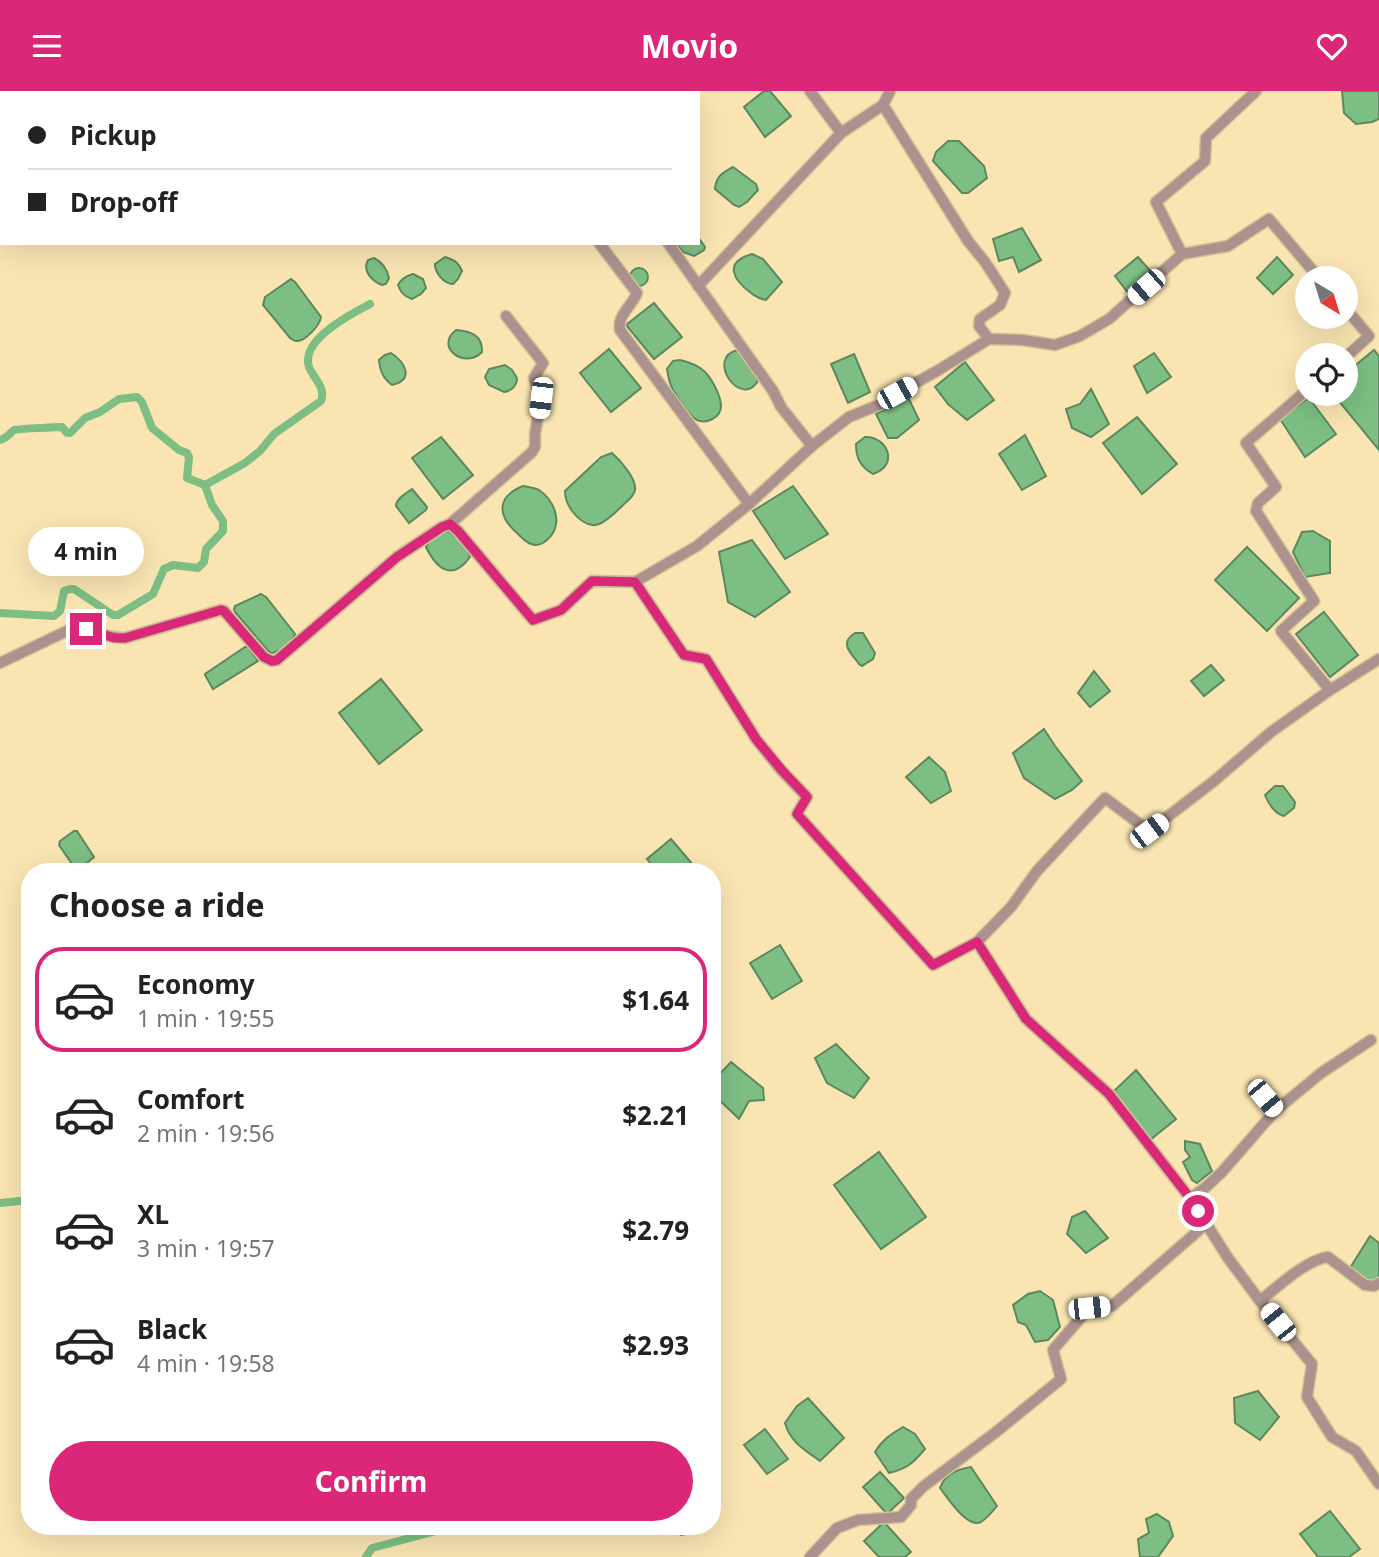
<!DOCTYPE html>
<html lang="en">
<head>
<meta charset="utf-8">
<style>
	body { margin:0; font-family:"Noto Sans",sans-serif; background:#f2f2f2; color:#222; height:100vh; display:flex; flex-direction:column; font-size:26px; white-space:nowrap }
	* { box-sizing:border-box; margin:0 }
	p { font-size:23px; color:#767676 }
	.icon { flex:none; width:38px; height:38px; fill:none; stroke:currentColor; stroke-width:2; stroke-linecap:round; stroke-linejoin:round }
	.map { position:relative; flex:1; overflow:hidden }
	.drawer { position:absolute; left:21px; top:772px; width:700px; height:672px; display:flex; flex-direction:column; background:#fff; border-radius:28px; box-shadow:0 7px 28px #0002 }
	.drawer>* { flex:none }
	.hud { position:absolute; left:0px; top:0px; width:700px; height:154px; box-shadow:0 7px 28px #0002; display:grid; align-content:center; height:154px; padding:0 28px; background:#fff }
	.needle { width:46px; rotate:142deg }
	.controls { position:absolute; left:1295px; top:175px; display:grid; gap:14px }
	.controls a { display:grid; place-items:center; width:63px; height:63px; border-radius:50%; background:#fff; box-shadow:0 7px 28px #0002; font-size:35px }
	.end { position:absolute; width:32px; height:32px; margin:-16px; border:9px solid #db2777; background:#fff; box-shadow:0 0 0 4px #fff }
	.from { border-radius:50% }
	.bubble { position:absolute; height:49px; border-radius:24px; background:#fff; box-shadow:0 7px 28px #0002; font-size:23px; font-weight:700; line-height:49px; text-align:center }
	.car { position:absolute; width:21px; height:42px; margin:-21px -10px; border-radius:9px; box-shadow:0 0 5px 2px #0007; background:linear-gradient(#fff 24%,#345 0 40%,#fff 0 76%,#345 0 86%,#fff 0) }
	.hud b { display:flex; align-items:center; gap:24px; height:66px; font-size:26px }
	.hud b+b { border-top:2px solid #e0e0e0 }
	.hud i { width:18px; height:18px; background:#222 }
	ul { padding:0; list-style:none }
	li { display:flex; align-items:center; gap:21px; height:105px; margin:0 14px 10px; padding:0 14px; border:4px solid transparent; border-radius:28px }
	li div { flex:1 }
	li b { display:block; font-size:26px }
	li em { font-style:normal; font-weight:700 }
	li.active { border-color:#db2777 }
	li>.icon { width:63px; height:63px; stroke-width:1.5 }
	h2 { padding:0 28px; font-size:32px; line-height:84px }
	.cta { display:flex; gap:14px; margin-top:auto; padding:14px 28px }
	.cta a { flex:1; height:80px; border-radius:42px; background:#db2777; color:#fff; font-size:28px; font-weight:700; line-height:80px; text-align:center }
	header { display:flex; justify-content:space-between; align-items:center; height:91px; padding:0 28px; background:#db2777; color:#fff; font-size:32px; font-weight:700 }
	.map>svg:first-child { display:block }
	.water { fill:#7cbe83; stroke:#5c885c; stroke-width:2 }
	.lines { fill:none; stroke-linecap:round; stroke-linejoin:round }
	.canal { stroke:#7cbe83; stroke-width:8 }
	.minor-casing { stroke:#d4c196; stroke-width:13 }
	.minor { stroke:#ab928f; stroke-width:10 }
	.route { stroke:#db2777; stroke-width:9 }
</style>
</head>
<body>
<header><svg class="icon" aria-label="menu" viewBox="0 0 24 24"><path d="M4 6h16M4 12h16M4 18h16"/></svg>Movio<svg class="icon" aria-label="heart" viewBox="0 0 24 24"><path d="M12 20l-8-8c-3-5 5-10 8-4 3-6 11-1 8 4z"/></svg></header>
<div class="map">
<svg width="1379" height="1466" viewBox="0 0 1379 1466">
	<rect width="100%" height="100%" fill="#f9e4b2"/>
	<g class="water">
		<polygon points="764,0 770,0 791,25 765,46 744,16"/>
		<polygon points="1342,0 1379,0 1379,28 1372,31 1356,33 1344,22"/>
		<polygon points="948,50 959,50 984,75 987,87 968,102 962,102 933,70 936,61"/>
		<path d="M733,76L756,93L758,99L747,111L739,116L734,114L715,98C716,85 722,82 733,76Z"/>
		<polygon points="1022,137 1041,169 1019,181 1013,166 999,170 993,148"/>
		<polygon points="698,146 705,156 704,159 694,165 683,161 676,152 698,152"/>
		<path d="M752,163L763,168L782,191L766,209C759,208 757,206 751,202C732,188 724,171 752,163Z"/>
		<path d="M445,166C455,169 458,171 462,180L458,188L453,193C444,193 435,182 435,173Z"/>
		<polygon points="1138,166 1153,183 1129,203 1115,185"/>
		<polygon points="1277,166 1293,184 1273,203 1257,187"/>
		<path d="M374,167C382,171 387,178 389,187L386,193L382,194C372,190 362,180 368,169Z"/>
		<circle cx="639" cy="186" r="9"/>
		<path d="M413,183L423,188L426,197L421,203L412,208C404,205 401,202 398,194C401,188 406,185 413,183Z"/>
		<path d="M291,188L295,191L321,226C320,234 305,251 296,250C294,250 292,248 290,247L263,214L265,206Z"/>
		<polygon points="654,212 682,246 654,268 626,234"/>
		<path d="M456,239C470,240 483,244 482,261C465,279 434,256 456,239Z"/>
		<polygon points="609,258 641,297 611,321 580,282"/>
		<path d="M738,259L759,288C742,321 704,266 738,259Z"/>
		<polygon points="1374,259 1379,265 1379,359 1333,303 1346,303 1346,282"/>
		<path d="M391,262C405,271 415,289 392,294C383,287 380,280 379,269L385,264Z"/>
		<polygon points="1154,262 1171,286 1147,302 1134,275"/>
		<polygon points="854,263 870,301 848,312 831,273"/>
		<path d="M680,269C689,271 698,274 705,281C712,288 721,305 721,315C721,327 706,333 697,329C690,325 686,318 682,313C672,298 670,296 667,278L673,270Z"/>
		<polygon points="965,271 994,309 967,329 948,313 935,296"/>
		<path d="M505,274L512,279L517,287C517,294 512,300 504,301L489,294L485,286L489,278Z"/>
		<polygon points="1091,298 1109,333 1091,346 1072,337 1066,318 1080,313"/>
		<polygon points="908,306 919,329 897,347 888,347 876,323"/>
		<polygon points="1309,307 1336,343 1305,366 1280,328"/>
		<polygon points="1137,326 1177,373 1142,403 1103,352"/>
		<polygon points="1025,344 1046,385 1022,399 999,363"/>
		<polygon points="441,346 473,384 443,408 412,367"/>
		<path d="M865,346C887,345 900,374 873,383C861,376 856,368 856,353Z"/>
		<path d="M612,362C620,369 637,388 635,399C634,406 626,411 621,416C603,434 591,444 572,420C567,413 565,408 565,400L601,366Z"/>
		<path d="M523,395C528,396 535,397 539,399C554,409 563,431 550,446C546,450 542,454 536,454C529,454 523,448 518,443C497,425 496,406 523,395Z"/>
		<polygon points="793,395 828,443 785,468 753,420"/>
		<path d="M412,398L427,416L426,419L409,432L396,415C396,408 406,402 412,398Z"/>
		<path d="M448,440C458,447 467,454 470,466C453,490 437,479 426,456C430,447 438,442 448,440Z"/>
		<polygon points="1313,440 1330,450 1330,482 1305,486 1293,461 1302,441"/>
		<polygon points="752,449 790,501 755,526 728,511 719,461"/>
		<polygon points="1247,456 1299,507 1267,540 1215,489"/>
		<path d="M261,503L266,506L295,543C293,551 279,562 270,562L235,521L234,518L235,515Z"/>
		<polygon points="1324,521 1358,564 1330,586 1296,543"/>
		<path d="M855,542H863L875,562L873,568L862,575L859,573C850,561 839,552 855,542Z"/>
		<polygon points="245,556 248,556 258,570 213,598 205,584 205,583"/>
		<polygon points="1211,574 1224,589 1204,605 1191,590"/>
		<polygon points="1094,580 1110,600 1090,616 1078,602"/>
		<polygon points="381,588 422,639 379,673 339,622"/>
		<polygon points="1044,638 1055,655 1082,690 1072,699 1055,708 1024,687 1013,662"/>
		<polygon points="929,666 945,681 951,700 931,712 906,686"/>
		<path d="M1275,695H1283L1295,711L1294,717L1284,725C1275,723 1268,712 1265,704Z"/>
		<polygon points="74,740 77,740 94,766 77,780 59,754 60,750"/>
		<polygon points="671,748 694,775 688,780 657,780 647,768"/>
		<polygon points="780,854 802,890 772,908 750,872"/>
		<polygon points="836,953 869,987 854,1007 827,992 815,967"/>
		<polygon points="731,971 763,997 764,1009 749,1010 739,1028 712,1002 712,991"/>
		<polygon points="1136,979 1176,1028 1150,1049 1113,1001"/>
		<polygon points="1185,1050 1200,1053 1212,1080 1197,1092 1192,1089 1183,1071 1190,1066 1185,1059"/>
		<polygon points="879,1061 926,1126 881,1158 834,1094"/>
		<polygon points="1085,1120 1108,1147 1086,1162 1067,1143 1072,1126"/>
		<polygon points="1370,1145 1379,1152 1379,1188 1371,1193 1350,1177"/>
		<polygon points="1040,1200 1053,1209 1060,1236 1048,1249 1035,1251 1026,1234 1018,1231 1013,1214 1028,1203"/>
		<polygon points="1258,1300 1279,1326 1260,1349 1235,1332 1234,1307"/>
		<path d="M808,1307L844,1347L820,1370C805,1359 790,1351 785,1332L797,1315Z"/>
		<path d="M903,1336L915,1343L925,1358C913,1372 907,1378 889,1382L875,1361C882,1349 891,1343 903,1336Z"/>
		<polygon points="765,1338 788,1368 767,1383 744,1354"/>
		<path d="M971,1376L997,1415C993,1420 986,1428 981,1431C967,1438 947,1406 940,1397C945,1383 957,1378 971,1376Z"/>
		<polygon points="880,1381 904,1407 887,1423 863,1396"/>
		<polygon points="1330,1420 1360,1458 1349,1466 1318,1466 1300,1443"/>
		<polygon points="1157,1423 1169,1431 1173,1445 1158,1466 1140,1466 1138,1448 1149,1442 1146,1428"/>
		<polygon points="884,1431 911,1461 905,1466 879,1466 864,1450"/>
		<polygon points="665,1435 695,1435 695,1436 690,1442 681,1444"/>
	</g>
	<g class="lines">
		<g class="canal">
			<path d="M0,349C7,347 9,343 14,339C17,338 55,336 62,336L67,342H70L85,327L100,321L119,308L137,306L142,311L152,337L179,359L187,362L189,366L187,387L205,394"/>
			<path d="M0,522L54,525L60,520L64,500L70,498H74L113,524H118L153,503L164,478L173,474L198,477L204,471L206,458L223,440V430L212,414L205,394L245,372L260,360L274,343L321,310C326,296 314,288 309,276C300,249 351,223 370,213"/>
			<polyline points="0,1112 30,1109"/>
			<polyline points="366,1466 372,1457 440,1439 442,1435"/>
		</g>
		<defs>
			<g id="minor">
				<polyline points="44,0 46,2"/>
				<polyline points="598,0 599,2"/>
				<polyline points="810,0 841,42"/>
				<polyline points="890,0 883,14 968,150 985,171 1005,202 1000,214 980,228 979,235 989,248"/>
				<polyline points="243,2 244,0"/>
				<path d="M599,152L637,202C632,215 617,224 620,239L749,413"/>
				<polyline points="668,152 773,300 781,316 812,355"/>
				<polyline points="1182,163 1228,155 1269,128 1319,187"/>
				<polyline points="698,195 841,42 883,14"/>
				<polyline points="1346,218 1369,245 1346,266"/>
				<polyline points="1307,299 1246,352 1276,396 1258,412 1256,420 1314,510 1281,540 1330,599"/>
				<polyline points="450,433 532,361 535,356 535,343 541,307 534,287 543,272 506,225"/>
				<polyline points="635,491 697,455 749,413 812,355 849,326 886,311 897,302 937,280 989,248 1023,249 1055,254 1080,245 1109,228 1182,163 1156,111 1205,70 1206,47 1256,0"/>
				<path d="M0,572L73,537C91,539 106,547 125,547L221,519L224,520L264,566L272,570L277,569L397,466L442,436L450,433L458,440L533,529L561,519L592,490L635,491L684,564L706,568L756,648L781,679L807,706L797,723L933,874L977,851L1026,928L1109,1003L1190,1107L1228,1167L1260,1210L1312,1273L1307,1306L1332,1346L1356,1360L1379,1393"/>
				<polyline points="977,851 1011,816 1037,780 1105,707 1149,740 1214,690 1271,641 1330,599 1379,568"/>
				<polyline points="1254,995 1275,1020"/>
				<polyline points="1190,1107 1206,1096 1222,1081 1275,1020 1321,982 1371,949"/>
				<path d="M1260,1210C1277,1196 1306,1169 1328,1166L1365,1194L1374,1195L1379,1192"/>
				<polyline points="810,1466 837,1437 858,1429 901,1426 911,1414 911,1408 924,1395 996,1341 1061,1288 1053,1259 1089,1217 1112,1215 1206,1133"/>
			</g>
		</defs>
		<use href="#minor" class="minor-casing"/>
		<use href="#minor" class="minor"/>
	</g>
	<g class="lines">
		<polyline class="route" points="86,538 114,547 125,547 221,519 224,520 264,566 272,570 277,569 397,466 442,436 450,433 458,440 533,529 561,519 592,490 635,491 684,564 706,568 756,648 781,678 807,706 797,723 933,874 977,851 1026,928 1109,1003 1190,1107 1198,1120"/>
	</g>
</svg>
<div class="controls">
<a><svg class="needle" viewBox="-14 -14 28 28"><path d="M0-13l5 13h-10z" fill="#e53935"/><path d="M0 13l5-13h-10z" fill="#767676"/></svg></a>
<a><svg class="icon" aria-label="locate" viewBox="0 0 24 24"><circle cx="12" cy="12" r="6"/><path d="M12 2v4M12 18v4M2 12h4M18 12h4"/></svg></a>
</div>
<i class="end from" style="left:1198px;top:1120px"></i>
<i class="end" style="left:86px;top:538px"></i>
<div class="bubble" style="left:28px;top:436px;width:116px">4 min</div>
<i class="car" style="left:1146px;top:196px;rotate:229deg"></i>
<i class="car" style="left:897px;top:302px;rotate:61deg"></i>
<i class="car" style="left:541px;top:307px;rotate:187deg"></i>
<i class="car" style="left:1149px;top:740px;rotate:53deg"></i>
<i class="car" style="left:1265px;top:1007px;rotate:140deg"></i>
<i class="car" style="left:1089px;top:1217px;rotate:84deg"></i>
<i class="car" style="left:1278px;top:1231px;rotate:321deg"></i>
<div class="hud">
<b><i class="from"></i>Pickup</b>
<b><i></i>Drop-off</b>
</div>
<section class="drawer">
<h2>Choose a ride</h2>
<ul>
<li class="active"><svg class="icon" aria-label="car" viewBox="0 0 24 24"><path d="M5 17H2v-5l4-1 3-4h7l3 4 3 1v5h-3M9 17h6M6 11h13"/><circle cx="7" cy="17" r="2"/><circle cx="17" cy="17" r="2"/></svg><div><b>Economy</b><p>1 min · 19:55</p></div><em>$1.64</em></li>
<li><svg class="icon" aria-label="car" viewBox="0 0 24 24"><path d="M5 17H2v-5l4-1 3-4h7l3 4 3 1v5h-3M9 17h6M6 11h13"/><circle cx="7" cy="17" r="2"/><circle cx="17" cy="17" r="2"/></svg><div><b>Comfort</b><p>2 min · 19:56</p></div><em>$2.21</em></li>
<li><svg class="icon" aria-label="car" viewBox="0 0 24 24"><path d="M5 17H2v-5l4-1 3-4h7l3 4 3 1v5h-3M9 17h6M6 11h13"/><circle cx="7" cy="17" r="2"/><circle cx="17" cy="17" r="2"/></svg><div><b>XL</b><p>3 min · 19:57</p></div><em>$2.79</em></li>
<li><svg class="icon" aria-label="car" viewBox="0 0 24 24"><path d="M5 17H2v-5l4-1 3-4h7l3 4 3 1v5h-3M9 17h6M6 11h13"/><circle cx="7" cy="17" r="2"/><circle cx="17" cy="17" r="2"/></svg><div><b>Black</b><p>4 min · 19:58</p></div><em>$2.93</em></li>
</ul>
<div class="cta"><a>Confirm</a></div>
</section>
</div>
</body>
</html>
